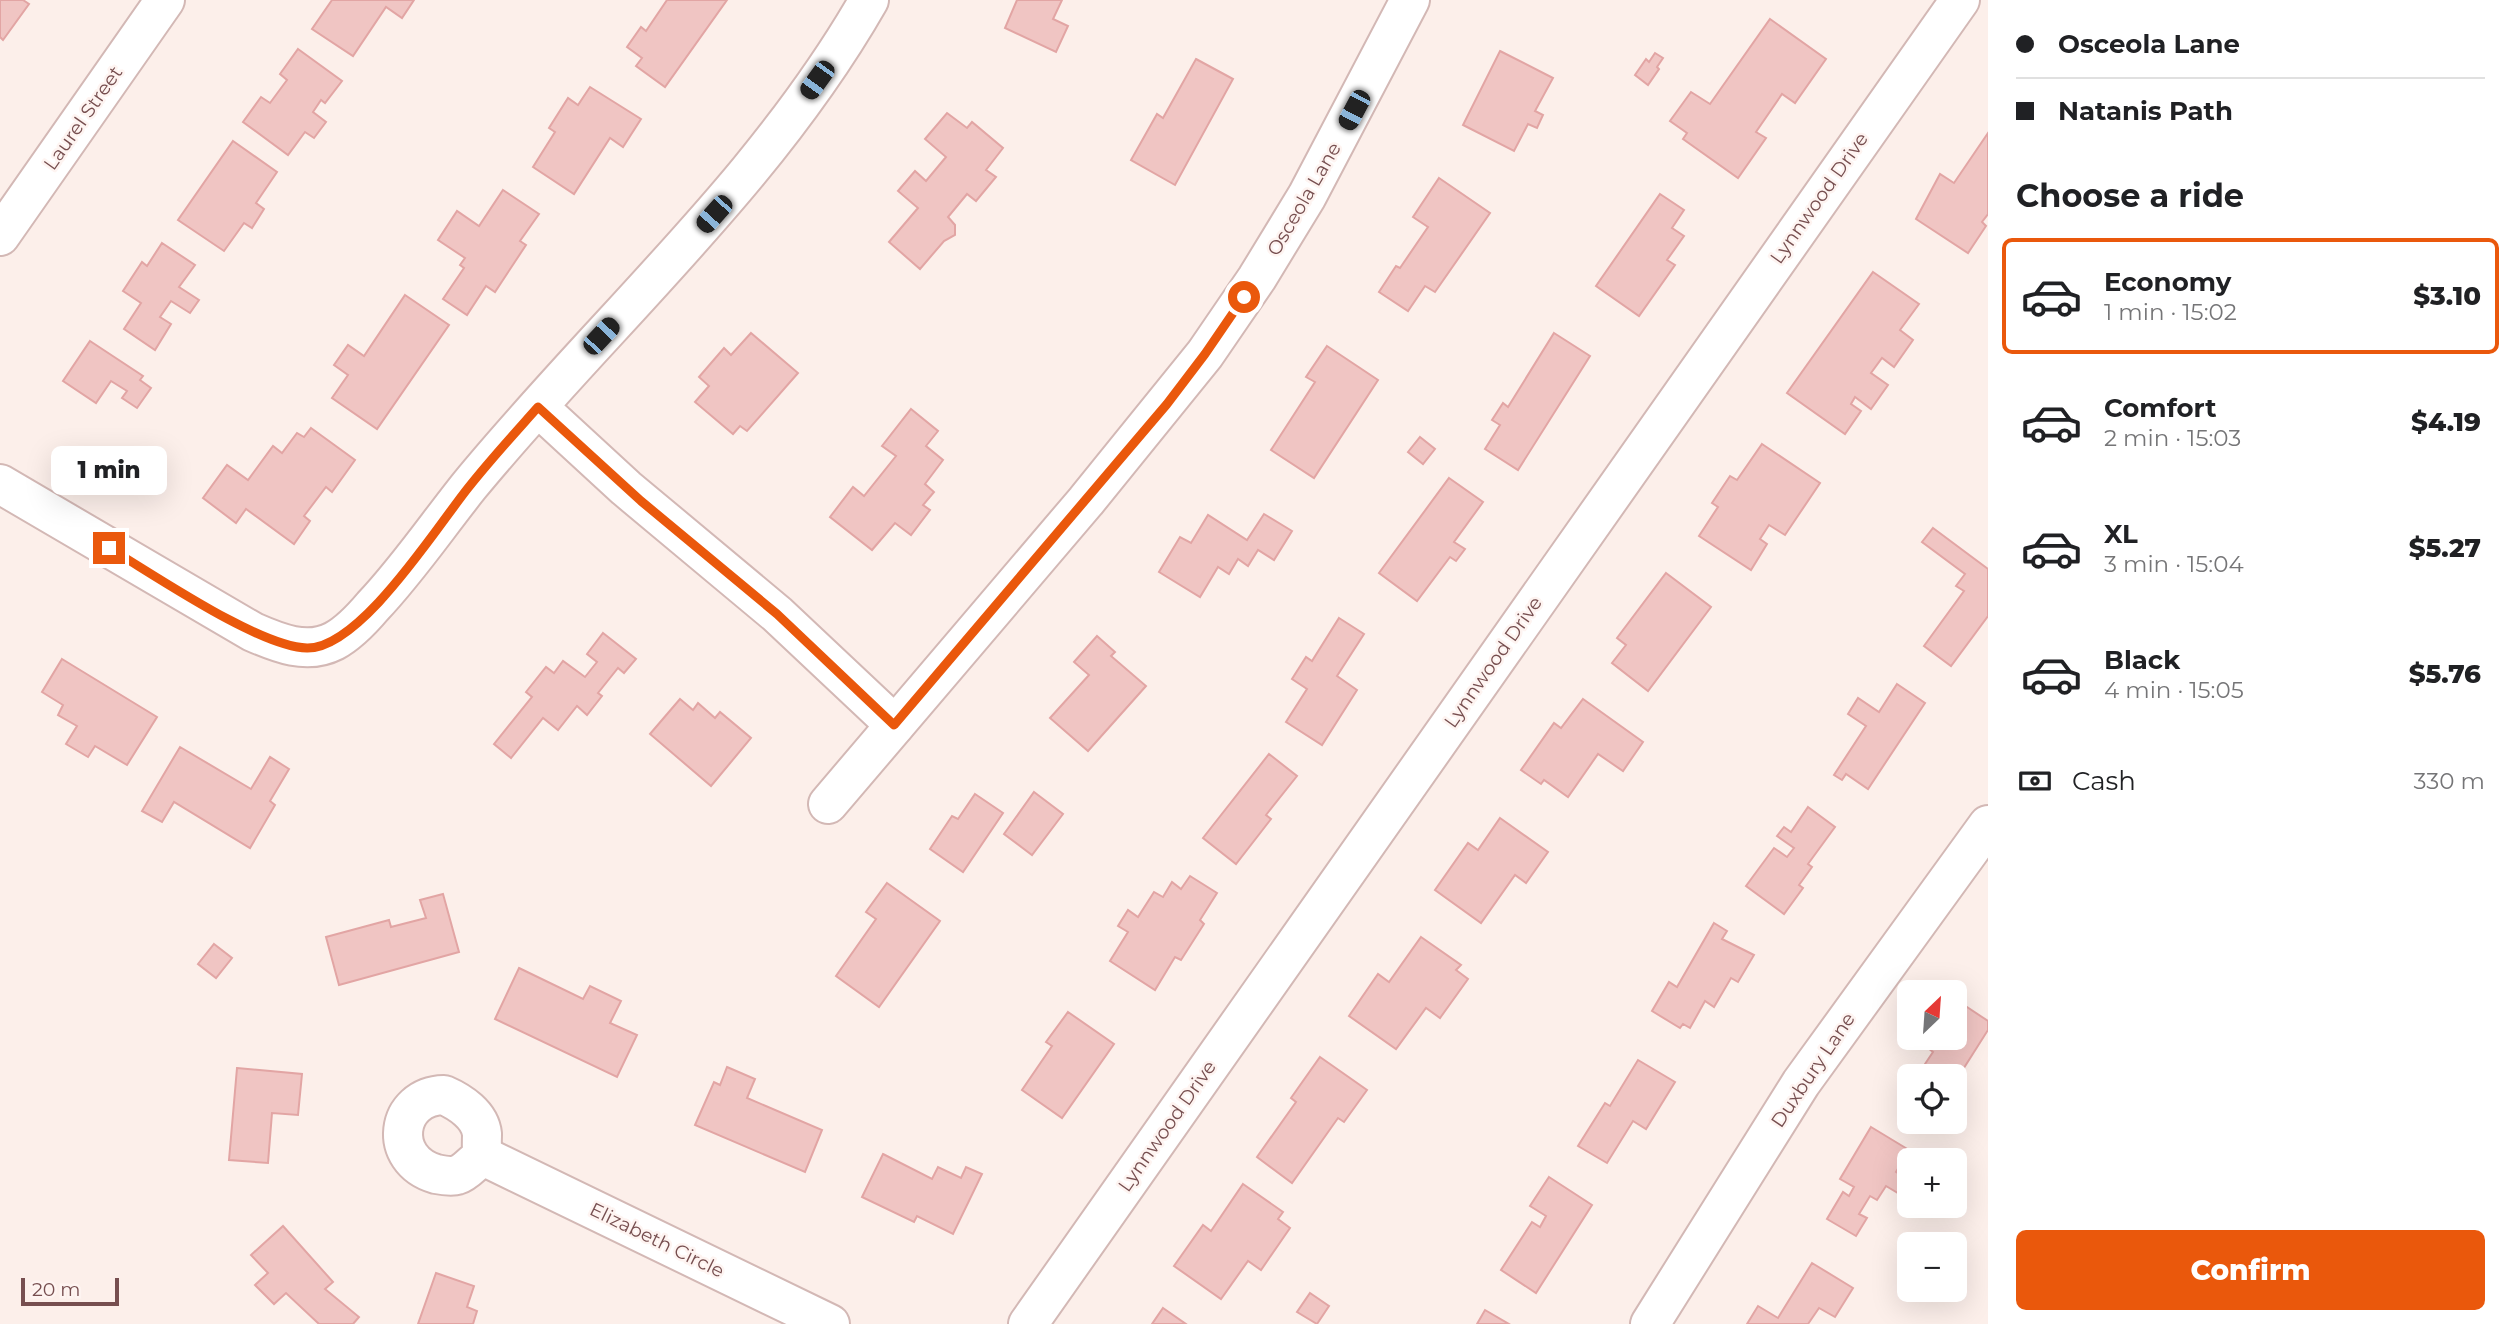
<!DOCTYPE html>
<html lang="en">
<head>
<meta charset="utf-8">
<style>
	body { margin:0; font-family:Montserrat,sans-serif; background:#f2f2f2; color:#202124; height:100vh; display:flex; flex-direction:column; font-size:26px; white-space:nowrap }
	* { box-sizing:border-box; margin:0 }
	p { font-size:23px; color:#757577 }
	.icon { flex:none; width:38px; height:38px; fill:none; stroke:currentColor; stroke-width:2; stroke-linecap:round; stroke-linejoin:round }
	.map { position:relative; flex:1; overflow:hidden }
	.side { display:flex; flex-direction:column; background:#fff; width:525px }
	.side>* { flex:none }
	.top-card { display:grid; align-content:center; height:154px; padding:0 28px; background:#fff }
	.needle { width:46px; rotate:25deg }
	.buttons { position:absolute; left:1897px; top:980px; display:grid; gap:14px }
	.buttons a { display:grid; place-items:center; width:70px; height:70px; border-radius:10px; background:#fff; box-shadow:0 7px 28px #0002; font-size:35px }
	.scale { position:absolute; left:21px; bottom:18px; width:98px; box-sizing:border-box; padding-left:7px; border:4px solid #764e4f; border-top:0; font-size:19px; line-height:24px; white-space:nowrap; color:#764e4f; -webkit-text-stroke:5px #fef4f1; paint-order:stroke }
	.end { position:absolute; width:32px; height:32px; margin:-16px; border:9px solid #ea580c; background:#fff; box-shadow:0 0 0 4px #fff }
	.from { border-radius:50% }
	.bubble { position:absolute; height:49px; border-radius:10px; background:#fff; box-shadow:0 7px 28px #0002; font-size:23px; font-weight:800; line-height:49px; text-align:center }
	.car { position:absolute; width:21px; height:42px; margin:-21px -10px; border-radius:9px; box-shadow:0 0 5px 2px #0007; background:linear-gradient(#222 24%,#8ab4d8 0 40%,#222 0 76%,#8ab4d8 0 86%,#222 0) }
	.top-card b { display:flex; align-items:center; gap:24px; height:66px; font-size:26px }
	.top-card b+b { border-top:2px solid #e0e0e0 }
	.top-card i { width:18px; height:18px; background:#202124 }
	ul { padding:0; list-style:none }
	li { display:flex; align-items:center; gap:21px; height:116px; margin:0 14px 10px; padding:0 14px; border:4px solid transparent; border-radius:10px }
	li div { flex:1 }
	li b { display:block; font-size:26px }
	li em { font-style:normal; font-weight:800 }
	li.on { border-color:#ea580c }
	li>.icon { width:63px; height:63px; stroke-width:1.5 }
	h2 { padding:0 28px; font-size:32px; line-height:84px }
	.pay { display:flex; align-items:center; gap:18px; height:77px; padding:0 28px; font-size:26px }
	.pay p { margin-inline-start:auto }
	.primary-button { display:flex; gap:14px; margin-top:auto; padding:14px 28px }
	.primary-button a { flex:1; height:80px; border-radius:10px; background:#ea580c; color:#fff; font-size:28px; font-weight:800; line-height:80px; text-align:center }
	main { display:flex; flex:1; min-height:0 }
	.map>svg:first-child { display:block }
	.building { fill:#f0c5c3; stroke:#e2a5a4; stroke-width:2 }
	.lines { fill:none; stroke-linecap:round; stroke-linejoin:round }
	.minor-casing { stroke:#d3b8b5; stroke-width:42 }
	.minor { stroke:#fff; stroke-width:38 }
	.route { stroke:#ea580c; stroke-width:9 }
	.labels { text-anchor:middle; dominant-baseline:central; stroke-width:5; stroke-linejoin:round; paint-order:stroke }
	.street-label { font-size:19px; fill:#764e4f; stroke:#fef4f1 }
</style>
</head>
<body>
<main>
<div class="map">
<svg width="1988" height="1324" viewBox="0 0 1988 1324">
	<rect width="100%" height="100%" fill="#fcefea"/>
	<g class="building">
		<polygon points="0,0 23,0 29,4 3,40 0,37"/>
		<polygon points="332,0 414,0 402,18 386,7 353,56 312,29"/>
		<polygon points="667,0 727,0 665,87 636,66 642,58 627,47 641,27 646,31"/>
		<polygon points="1017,0 1062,0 1053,19 1068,26 1056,52 1005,28"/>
		<polygon points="1770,19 1826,59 1795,103 1782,94 1756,132 1766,138 1738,178 1683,139 1687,133 1670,121 1691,92 1710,104"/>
		<polygon points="298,49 342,81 325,103 321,100 313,112 326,122 314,138 305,132 288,155 243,122 261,97 270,103 287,80 280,74"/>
		<polygon points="1500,51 1553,78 1535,111 1543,115 1537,128 1528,124 1514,151 1463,125"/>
		<polygon points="1655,53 1663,58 1657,67 1659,69 1648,85 1635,75 1646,59 1649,62"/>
		<polygon points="1196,59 1233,79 1175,185 1131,160 1157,114 1163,118"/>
		<polygon points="590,87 641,119 623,147 610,138 574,194 533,167 555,132 549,128 568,98 578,105"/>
		<polygon points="947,113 967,128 972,122 1003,148 986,170 996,177 976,201 967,194 948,217 955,225 955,235 944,241 920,269 889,242 918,208 898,191 915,171 926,181 946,157 925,139"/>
		<polygon points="1988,133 1988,214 1982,222 1986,226 1968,253 1916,219 1940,174 1954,183"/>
		<polygon points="233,141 277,172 256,203 264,209 252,228 244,223 224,251 178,220"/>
		<polygon points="1439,178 1490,213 1435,292 1425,286 1408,311 1379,292 1396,266 1400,268 1428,227 1413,217"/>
		<polygon points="503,190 539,214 520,241 526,245 495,292 486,286 467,315 443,299 464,268 460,265 465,258 438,240 457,211 479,226"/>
		<polygon points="1660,194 1684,210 1672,228 1684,236 1667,260 1675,265 1639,316 1596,286"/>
		<polygon points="162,243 195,265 179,287 199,300 190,313 171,301 160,317 171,324 155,350 124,329 141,303 123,291 142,262 147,266"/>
		<polygon points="1873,272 1919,304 1900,330 1913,340 1894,367 1882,358 1871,373 1888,385 1871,409 1855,397 1851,404 1861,411 1845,434 1787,393"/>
		<polygon points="405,295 449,325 377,429 332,398 348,375 334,365 348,345 364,356"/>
		<polygon points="751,333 798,373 747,431 740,426 733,434 695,402 709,386 699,377 724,348 731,355"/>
		<polygon points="1554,333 1590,356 1518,470 1485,449 1500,425 1492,420 1503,403 1508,407"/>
		<polygon points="90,341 143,376 140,380 151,388 137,408 122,398 127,391 111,381 96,403 63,381"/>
		<polygon points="1327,346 1378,380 1314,478 1271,450 1315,382 1306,377"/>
		<polygon points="911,409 938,431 926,446 943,460 925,484 934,492 923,505 930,510 911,535 895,523 872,550 830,517 853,487 864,496 896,456 882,446"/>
		<polygon points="311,428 355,460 332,492 326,487 304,516 310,521 294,544 246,509 236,523 203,498 227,465 248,480 273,446 282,453 297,433 304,437"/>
		<polygon points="1420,437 1435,449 1423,464 1408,452"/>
		<polygon points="1762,444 1820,483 1785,535 1769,525 1760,539 1767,544 1751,570 1699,536 1718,507 1712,503 1730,476 1737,480"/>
		<polygon points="1449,478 1483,502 1454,542 1465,549 1456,561 1450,557 1417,601 1379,573"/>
		<polygon points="1264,514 1292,531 1274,560 1258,550 1248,566 1238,559 1229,574 1218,567 1200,597 1159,572 1180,537 1191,543 1208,515 1247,540"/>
		<polygon points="1933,528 1988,569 1988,616 1951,666 1924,646 1964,591 1956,586 1965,574 1922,542"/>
		<polygon points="1666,573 1711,607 1648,691 1612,663 1626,645 1617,638"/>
		<polygon points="1339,618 1364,634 1337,676 1357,690 1322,745 1286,722 1307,689 1292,679 1306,657 1312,661"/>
		<polygon points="603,633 636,659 624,673 618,668 598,693 602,696 587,715 577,706 558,730 543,718 511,758 494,744 532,697 526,692 546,667 554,673 563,661 585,677 597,662 587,654"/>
		<polygon points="1097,636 1115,652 1111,656 1146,686 1088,751 1050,718 1089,675 1074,662"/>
		<polygon points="62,659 157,717 127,765 95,746 88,757 66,744 77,726 58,715 63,705 42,692"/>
		<polygon points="1897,684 1925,703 1868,789 1846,774 1842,780 1834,775 1866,726 1848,714 1858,698 1879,712"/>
		<polygon points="680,699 693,710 698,703 715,718 720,712 751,738 711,786 650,734"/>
		<polygon points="1583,699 1643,742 1623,771 1598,754 1568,797 1544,780 1541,784 1521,770 1554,723 1561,728"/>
		<polygon points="180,747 251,789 270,757 289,769 270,801 275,805 250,848 174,802 162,822 142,811"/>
		<polygon points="1269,754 1297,776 1266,815 1271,819 1236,864 1203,838"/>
		<polygon points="1034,792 1063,814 1032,855 1004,834"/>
		<polygon points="975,794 1003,813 963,872 930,849 952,816 958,819"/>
		<polygon points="1808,807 1835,827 1808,864 1812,867 1799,885 1803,888 1784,914 1746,886 1774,848 1787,857 1794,848 1777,836 1784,827 1791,832"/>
		<polygon points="1500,818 1548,852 1526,883 1515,875 1481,923 1435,890 1468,843 1478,850"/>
		<polygon points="1190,876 1217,893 1200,920 1204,924 1181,960 1175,957 1155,990 1110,961 1128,932 1118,926 1128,910 1138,917 1154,892 1163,897 1172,882 1181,889"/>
		<polygon points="887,883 940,921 879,1007 836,976 876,919 866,912"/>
		<polygon points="443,894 459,952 339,985 326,937 389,920 391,927 426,918 420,900"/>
		<polygon points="1714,923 1727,931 1722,939 1754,955 1738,982 1731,978 1714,1007 1705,1001 1690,1028 1683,1024 1680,1028 1652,1011 1669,982 1677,987"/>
		<polygon points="1421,937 1461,965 1456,970 1468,979 1440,1018 1426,1008 1396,1049 1349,1016 1378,974 1389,982"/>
		<polygon points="214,944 232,958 216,978 198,964"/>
		<polygon points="519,968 583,999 590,986 621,1001 610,1023 637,1035 617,1077 495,1019"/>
		<polygon points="1958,1001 1988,1021 1988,1030 1955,1082 1955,1076 1917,1076 1933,1052 1928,1048 1934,1038 1955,1038 1955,1006"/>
		<polygon points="1068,1012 1114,1044 1062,1118 1022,1090 1052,1046 1046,1042"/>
		<polygon points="1320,1057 1367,1090 1344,1122 1338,1118 1292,1183 1257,1157 1296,1102 1291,1098"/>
		<polygon points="1638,1060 1675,1082 1646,1129 1633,1121 1607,1163 1578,1146 1605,1103 1610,1106"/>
		<polygon points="727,1067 755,1079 747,1098 822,1130 805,1172 695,1125 714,1082 720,1085"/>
		<polygon points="237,1068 302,1074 298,1115 272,1113 268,1163 229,1160"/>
		<polygon points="1871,1127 1909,1150 1896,1172 1909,1180 1909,1197 1908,1199 1886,1186 1877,1200 1870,1196 1859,1214 1867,1218 1856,1236 1827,1219 1843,1192 1849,1196 1854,1187 1840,1179"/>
		<polygon points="883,1154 932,1179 938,1167 961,1178 966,1167 982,1174 953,1234 917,1216 914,1222 862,1197"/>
		<polygon points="1549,1177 1592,1205 1536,1293 1501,1270 1532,1222 1540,1227 1546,1216 1530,1206"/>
		<polygon points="1243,1184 1283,1212 1278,1219 1290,1228 1261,1270 1248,1261 1221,1299 1174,1266 1203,1225 1211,1231"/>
		<polygon points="283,1226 333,1282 325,1289 359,1317 353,1324 319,1324 286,1293 274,1304 255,1285 268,1273 251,1255"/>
		<polygon points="1812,1263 1853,1288 1835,1317 1819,1308 1808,1324 1747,1324 1758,1306 1778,1318"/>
		<polygon points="436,1273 474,1286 467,1307 477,1311 473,1324 418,1324"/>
		<polygon points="1310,1293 1329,1306 1317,1324 1297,1312"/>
		<polygon points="1163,1308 1186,1324 1152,1324"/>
		<polygon points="1485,1310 1509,1324 1477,1324"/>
	</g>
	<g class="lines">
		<defs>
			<g id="minor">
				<polyline points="0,236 165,0"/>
				<polyline points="538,407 626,488 777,614 895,725"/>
				<path d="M0,484L253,632C278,643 307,655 334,641C349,633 362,619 373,606C408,569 437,526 469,486C602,324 764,184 869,0"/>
				<polyline points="828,804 1086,501 1205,354 1257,278 1307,196 1410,0"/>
				<path d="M444,1095C460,1102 480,1115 482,1134C482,1142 481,1148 483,1156C474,1161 467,1172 457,1175C451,1177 441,1175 436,1174C387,1160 395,1096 444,1095Z"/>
				<polyline points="483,1156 830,1324"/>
				<polyline points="1028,1324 1960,0"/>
				<polyline points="1650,1324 1801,1083 1988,825"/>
			</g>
		</defs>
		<use href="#minor" class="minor-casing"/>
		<use href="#minor" class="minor"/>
	</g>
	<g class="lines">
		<path class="route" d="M109,548C153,574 259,647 307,648C360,649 436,528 468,488C490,460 514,434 538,407L641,501L777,614L894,725L1167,404L1205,354L1244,297"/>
	</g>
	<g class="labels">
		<g class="street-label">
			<text transform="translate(83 118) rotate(-55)">Laurel Street</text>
			<text transform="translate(1819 198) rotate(-55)">Lynnwood Drive</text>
			<text transform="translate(1304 199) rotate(-60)">Osceola Lane</text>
			<text transform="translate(1493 662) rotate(-55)">Lynnwood Drive</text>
			<text transform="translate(1813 1070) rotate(-56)">Duxbury Lane</text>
			<text transform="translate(1167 1126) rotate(-55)">Lynnwood Drive</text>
			<text transform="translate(657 1240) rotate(26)">Elizabeth Circle</text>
		</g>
	</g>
</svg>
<div class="buttons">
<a><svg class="needle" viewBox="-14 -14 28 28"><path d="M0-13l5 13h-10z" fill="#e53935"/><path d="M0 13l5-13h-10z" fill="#757577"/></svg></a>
<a><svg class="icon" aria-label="locate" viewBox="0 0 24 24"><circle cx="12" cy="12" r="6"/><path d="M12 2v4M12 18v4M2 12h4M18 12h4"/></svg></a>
<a>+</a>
<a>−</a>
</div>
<div class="scale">20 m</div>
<i class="end from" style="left:1244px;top:297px"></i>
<i class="end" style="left:109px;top:548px"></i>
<div class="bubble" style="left:51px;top:446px;width:116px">1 min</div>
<i class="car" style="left:817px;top:80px;rotate:216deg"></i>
<i class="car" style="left:1354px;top:110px;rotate:208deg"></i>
<i class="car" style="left:714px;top:214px;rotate:222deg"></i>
<i class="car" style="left:601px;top:336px;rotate:43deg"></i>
</div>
<section class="side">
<div class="top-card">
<b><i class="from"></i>Osceola Lane</b>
<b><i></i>Natanis Path</b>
</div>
<h2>Choose a ride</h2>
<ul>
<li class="on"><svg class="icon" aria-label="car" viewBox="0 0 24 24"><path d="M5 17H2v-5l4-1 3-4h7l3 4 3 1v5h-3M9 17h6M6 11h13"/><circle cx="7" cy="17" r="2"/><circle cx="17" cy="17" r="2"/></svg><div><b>Economy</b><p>1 min · 15:02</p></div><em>$3.10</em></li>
<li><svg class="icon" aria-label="car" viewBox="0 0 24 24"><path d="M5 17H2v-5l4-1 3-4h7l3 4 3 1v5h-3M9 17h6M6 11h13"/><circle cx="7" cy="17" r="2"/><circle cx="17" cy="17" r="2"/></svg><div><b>Comfort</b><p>2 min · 15:03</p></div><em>$4.19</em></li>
<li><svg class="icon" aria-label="car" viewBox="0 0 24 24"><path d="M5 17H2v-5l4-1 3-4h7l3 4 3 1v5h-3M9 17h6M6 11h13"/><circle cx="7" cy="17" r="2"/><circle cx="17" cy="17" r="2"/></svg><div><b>XL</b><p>3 min · 15:04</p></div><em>$5.27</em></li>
<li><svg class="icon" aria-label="car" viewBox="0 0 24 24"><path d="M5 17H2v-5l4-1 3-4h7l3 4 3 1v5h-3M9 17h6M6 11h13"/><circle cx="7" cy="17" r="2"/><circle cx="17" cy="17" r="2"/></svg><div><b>Black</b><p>4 min · 15:05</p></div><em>$5.76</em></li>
</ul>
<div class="pay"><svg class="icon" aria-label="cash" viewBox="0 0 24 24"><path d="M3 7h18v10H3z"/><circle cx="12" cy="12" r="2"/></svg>Cash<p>330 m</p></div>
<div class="primary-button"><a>Confirm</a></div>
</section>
</main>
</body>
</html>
